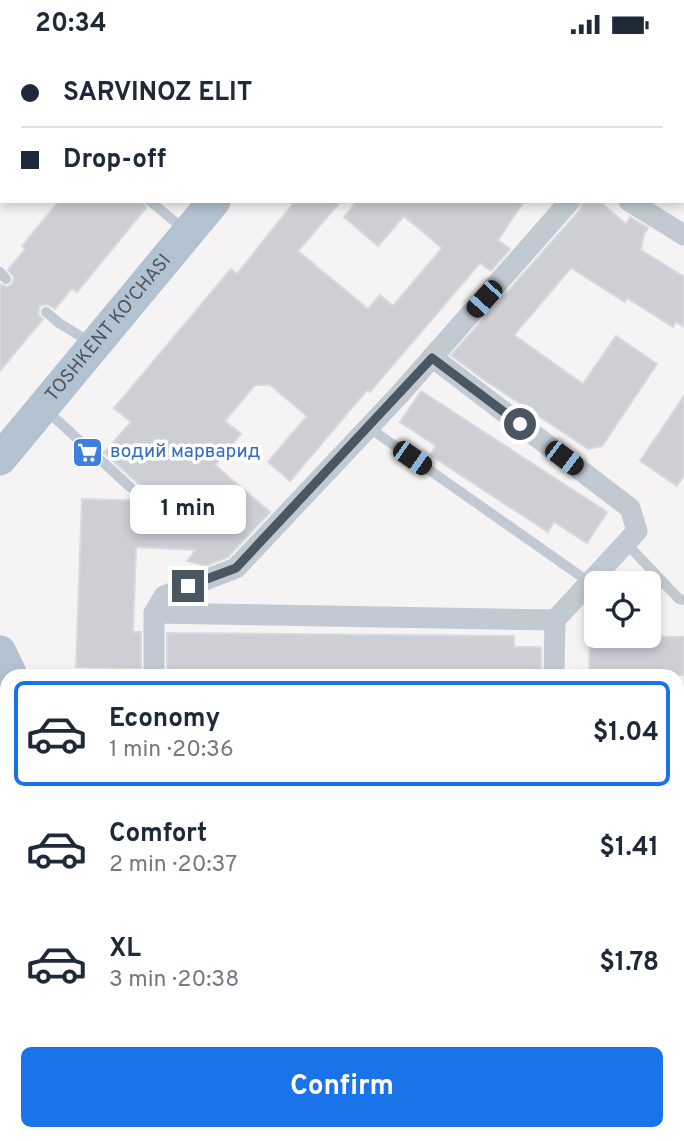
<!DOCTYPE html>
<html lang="en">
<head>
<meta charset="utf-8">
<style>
	body { margin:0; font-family:Overpass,sans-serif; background:#f6f6f7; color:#1f2937; height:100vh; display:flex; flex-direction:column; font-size:26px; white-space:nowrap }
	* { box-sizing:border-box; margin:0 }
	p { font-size:23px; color:#747a83 }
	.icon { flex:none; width:38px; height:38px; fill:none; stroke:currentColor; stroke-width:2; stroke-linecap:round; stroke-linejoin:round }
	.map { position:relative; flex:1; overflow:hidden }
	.side { position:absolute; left:0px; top:620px; width:684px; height:472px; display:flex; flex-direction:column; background:#fff; border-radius:21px 21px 0 0; box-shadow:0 4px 10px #0003 }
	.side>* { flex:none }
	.hud { position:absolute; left:0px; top:0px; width:684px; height:154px; box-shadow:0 4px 10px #0003; display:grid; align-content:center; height:154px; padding:0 21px; background:#fff }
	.controls { position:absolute; left:584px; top:522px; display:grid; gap:14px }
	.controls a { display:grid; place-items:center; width:77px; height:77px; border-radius:10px; background:#fff; box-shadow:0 4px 10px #0003; font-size:35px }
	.end { position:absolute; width:32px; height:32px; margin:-16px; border:9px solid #4a5661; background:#fff; box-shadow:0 0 0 4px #fff }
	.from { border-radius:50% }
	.bubble { position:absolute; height:49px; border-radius:10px; background:#fff; box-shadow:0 4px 10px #0003; font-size:23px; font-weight:700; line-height:49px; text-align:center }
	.car { position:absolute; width:21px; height:42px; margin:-21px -10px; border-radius:9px; box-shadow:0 0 5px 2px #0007; background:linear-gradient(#222 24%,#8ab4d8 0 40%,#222 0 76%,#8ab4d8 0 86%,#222 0) }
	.hud b { display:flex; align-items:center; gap:24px; height:66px; font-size:26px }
	.hud b+b { border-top:2px solid #e0e1e3 }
	.hud i { width:18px; height:18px; background:#1f2937 }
	ul { padding:12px 0 0; list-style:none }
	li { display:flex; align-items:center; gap:21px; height:105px; margin:0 14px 10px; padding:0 7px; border:4px solid transparent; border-radius:10px }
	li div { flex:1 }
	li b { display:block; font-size:26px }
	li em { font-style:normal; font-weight:700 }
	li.active { border-color:#1a73e8 }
	li>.icon { width:63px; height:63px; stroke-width:1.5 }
	.cta { display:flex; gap:14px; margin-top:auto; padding:14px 21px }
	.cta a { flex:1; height:80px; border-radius:10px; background:#1a73e8; color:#fff; font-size:28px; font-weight:700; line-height:80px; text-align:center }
	.status { display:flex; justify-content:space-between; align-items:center; height:49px; padding:0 35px; background:#fff; direction:ltr }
	.status svg { height:19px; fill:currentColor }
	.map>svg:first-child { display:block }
	.building { fill:#cdcfd5; stroke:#d7d9de; stroke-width:2 }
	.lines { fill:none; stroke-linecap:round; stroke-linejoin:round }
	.service { stroke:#c1cad2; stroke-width:10 }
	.minor { stroke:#c1cad2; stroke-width:21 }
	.primary { stroke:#b3c2d1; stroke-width:33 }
	.route { stroke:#4a5661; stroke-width:9 }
	.labels { text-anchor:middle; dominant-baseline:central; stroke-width:7; stroke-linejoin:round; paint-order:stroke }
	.street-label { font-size:19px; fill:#4a5661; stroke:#fff }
	.shop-label { font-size:19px; fill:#366cbe; stroke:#fff; text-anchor:start }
</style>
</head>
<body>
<div class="status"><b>20:34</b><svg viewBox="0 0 49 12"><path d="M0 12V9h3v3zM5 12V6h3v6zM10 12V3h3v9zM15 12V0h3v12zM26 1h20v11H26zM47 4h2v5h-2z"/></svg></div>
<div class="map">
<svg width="684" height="1092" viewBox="0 0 684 1092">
	<rect width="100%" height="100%" fill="#f5f3f3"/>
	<g class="building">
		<polygon points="59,152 142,152 146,159 77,243 72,239 55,260 47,255 40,257 38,265 43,270 0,322 0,235 7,238 12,235 14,228 8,221 25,200 22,197"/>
		<polygon points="295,152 341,152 298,202 368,260 380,246 393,257 442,199 404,167 378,197 344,168 357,152 524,152 498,191 510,200 491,222 480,214 370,343 367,341 290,432 268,413 307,367 270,336 255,336 225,372 241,385 215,416 270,463 228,508 206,517 187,512 196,501 136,498 133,583 141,583 141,620 76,618 82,450 158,452 104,404 131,373 114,359 231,220 237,225"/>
		<polygon points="583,152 599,152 626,175 630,168 648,179 644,185 641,201 684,228 684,278 676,273 673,278 627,249 625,253 571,219 514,286 583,335 616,287 657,315 602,397 588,400 483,330 451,306 580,161"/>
		<polygon points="421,342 607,463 587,494 554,473 548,483 430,406 436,397 400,373"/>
		<polygon points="684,347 684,426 677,437 640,412"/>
		<polygon points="167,584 514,587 514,598 541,598 541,626 167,626"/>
		<polygon points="590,587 684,588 684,626 589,626"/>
	</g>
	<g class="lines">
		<g class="service">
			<polyline points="568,2 569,0"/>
			<polyline points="150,152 186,182"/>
			<polyline points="0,223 6,230"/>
			<polyline points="46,263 59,274 93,295"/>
			<polyline points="45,360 130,438"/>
			<polyline points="368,378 589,533"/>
			<polyline points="626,494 679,550 684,551"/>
			<polyline points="677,800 684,800"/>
			<polyline points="677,1075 684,1060"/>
			<polyline points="69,1085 80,1092"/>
			<polyline points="167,1092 172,1085"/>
			<polyline points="670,1092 673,1085"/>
		</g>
		<g class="minor">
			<polyline points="378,0 381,2"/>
			<polyline points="629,152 684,186"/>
			<polyline points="432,308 630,459 637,482 555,571 554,626"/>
			<polyline points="154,564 555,571"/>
			<polyline points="154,626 154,564 164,547 236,519 399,346 570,152"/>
			<polyline points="0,874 7,878"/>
			<polyline points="677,892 684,915"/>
			<polyline points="314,1085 325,1092"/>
			<polyline points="550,1092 554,1085"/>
		</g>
		<g class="primary">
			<polyline points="342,2 344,0"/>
			<path id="s1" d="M0,410L214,152"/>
			<polyline points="0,603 11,626"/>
			<polyline points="677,684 684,685"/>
			<polyline points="0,732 7,721"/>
		</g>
	</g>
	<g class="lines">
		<polyline class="route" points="188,537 236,519 432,309 520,375"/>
	</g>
	<defs>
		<symbol id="supermarket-square" viewBox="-11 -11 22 22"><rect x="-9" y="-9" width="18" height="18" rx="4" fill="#3f7fe0" stroke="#fff"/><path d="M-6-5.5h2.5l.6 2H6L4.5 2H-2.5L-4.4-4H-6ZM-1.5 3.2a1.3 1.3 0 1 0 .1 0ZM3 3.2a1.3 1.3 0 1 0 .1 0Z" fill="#fff"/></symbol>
	</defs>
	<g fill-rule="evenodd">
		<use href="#supermarket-square" x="70" y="386" width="35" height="35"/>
	</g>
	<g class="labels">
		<g class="street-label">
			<text stroke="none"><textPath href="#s1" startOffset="170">TOSHKENT KO'CHASI</textPath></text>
		</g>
		<g class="shop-label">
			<text x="110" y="403">водий марварид</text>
		</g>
	</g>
</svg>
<div class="controls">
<a><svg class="icon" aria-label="locate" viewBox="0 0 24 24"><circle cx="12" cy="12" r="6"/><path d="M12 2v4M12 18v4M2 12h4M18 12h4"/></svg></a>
</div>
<i class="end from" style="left:520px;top:375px"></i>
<i class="end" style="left:188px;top:537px"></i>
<div class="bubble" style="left:130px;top:436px;width:116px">1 min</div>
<i class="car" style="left:484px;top:250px;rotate:222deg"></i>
<i class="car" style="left:412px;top:409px;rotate:125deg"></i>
<i class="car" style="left:564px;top:409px;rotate:127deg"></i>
<div class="hud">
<b><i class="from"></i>SARVINOZ ELIT</b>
<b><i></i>Drop-off</b>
</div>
<section class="side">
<ul>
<li class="active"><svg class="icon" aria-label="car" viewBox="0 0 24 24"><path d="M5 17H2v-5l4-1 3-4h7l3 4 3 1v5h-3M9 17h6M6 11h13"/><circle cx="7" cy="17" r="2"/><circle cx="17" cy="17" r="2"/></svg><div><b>Economy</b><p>1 min · 20:36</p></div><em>$1.04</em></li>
<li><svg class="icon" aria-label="car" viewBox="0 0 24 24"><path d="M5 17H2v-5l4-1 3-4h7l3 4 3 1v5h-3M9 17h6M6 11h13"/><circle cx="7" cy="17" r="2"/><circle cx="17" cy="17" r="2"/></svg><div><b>Comfort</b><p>2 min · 20:37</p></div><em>$1.41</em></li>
<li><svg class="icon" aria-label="car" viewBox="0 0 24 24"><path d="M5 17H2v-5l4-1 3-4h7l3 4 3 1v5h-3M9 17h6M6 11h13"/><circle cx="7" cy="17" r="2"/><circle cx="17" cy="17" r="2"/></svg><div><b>XL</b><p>3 min · 20:38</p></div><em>$1.78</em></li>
</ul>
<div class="cta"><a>Confirm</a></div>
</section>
</div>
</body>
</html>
